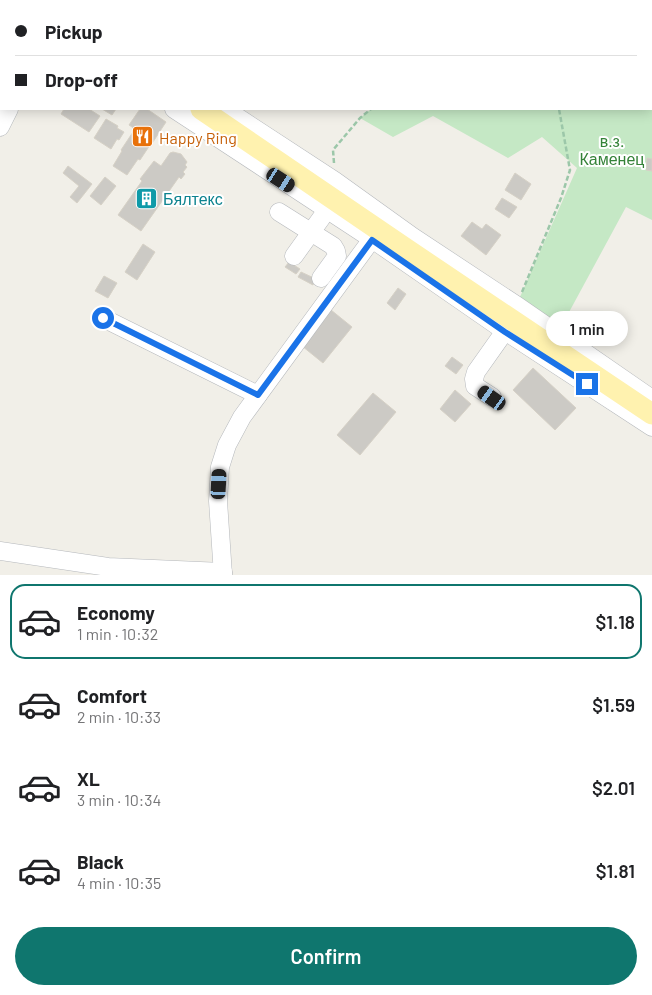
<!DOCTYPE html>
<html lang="en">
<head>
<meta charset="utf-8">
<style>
	body { margin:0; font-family:Barlow,sans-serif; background:#f6f6f6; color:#202124; height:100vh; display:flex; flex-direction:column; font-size:19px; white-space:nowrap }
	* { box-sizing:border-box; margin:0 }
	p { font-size:16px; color:#757577 }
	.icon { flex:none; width:28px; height:28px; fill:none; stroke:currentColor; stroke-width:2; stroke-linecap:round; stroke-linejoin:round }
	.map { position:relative; height:575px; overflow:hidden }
	.drawer { display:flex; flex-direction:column; background:#fff; flex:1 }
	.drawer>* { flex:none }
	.top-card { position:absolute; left:0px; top:0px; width:652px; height:110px; box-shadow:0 2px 12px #0003; display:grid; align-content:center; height:110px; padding:0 15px; background:#fff }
	.end { position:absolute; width:22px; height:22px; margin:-11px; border:6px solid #1a73e8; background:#fff; box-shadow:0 0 0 2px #fff }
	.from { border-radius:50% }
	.bubble { position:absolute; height:35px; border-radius:18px; background:#fff; box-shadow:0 2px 12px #0003; font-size:16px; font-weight:600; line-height:35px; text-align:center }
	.car { position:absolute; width:15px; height:30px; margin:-15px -8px; border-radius:6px; box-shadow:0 0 4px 1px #0007; background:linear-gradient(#222 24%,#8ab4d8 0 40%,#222 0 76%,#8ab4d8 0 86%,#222 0) }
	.top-card b { display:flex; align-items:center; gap:18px; height:48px; font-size:19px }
	.top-card b+b { border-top:1px solid #e0e0e0 }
	.top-card i { width:12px; height:12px; background:#202124 }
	ul { padding:9px 0 0; list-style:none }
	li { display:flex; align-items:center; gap:15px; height:75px; margin:0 10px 8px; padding:0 5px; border:2px solid transparent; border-radius:15px }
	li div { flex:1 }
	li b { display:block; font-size:19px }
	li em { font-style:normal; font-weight:600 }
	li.on { border-color:#0f766e }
	li>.icon { width:45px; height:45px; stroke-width:1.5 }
	.primary-button { display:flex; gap:10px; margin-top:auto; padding:10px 15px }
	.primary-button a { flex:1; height:58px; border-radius:30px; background:#0f766e; color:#fff; font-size:20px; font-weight:600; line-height:58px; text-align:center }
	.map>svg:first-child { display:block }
	.green { fill:#c5e8c5 }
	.building { fill:#cccac5; stroke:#d6d1c6 }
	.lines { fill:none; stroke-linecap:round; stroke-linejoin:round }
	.minor-casing { stroke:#b5b8bc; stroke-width:19 }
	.major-casing { stroke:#f2c960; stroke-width:22 }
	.path { stroke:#9cc7a9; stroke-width:2.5; stroke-dasharray:5 2.5; stroke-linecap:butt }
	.minor { stroke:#fff; stroke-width:18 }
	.major { stroke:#fff2af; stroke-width:21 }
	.route { stroke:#1a73e8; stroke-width:6 }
	.labels { text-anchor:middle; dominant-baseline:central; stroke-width:4; stroke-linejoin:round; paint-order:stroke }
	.food-label { font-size:16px; fill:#c56008; stroke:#fff; text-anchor:start }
	.park-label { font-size:16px; fill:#348238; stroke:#fff }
	.culture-label { font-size:16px; fill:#0d838f; stroke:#fff; text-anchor:start }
</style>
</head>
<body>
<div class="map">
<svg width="652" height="575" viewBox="0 0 652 575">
	<rect width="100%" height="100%" fill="#f1efe8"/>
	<polygon class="green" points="458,0 652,0 652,220 626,207 561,327 520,297 577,168 542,137 508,158 433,116 393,137 360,118 371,109 651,109 651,1 457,1"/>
	<g class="building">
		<polygon points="64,109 89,109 100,116 89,132 61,114"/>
		<polygon points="102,109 116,109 112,115"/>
		<polygon points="140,109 147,109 166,122 151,145 150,145 140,160 138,159 127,175 113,166 122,151 121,150 135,129 129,125"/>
		<polygon points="106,119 118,126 117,128 124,132 119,140 117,139 111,149 94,138"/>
		<polygon points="173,152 181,154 187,162 185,165 187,167 183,172 185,174 181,179 179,177 141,231 118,215 142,181 140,179 154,161 161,166 170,153"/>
		<polygon points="647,158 652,159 652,171 646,170"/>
		<polygon points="68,166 92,184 77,203 70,197 79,186 63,173"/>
		<polygon points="515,173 531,184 521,200 505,190"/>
		<polygon points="105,177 116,186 101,205 90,196"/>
		<polygon points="502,198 517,207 509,218 495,209"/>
		<polygon points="472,222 482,229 486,224 501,235 486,255 461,236"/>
		<polygon points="143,244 155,252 137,280 125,272"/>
		<polygon points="289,262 300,269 296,274 285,267"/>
		<polygon points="301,272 316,279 313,285 298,277"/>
		<polygon points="104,276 117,283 108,298 95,291"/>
		<polygon points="398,288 406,294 395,310 387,303"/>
		<polygon points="331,310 352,327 323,363 302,346"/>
		<polygon points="452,357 463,365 456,374 445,366"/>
		<polygon points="533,368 576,408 555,430 513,390"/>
		<polygon points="455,390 471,404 455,422 440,409"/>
		<polygon points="373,393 396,412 360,455 337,435"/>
	</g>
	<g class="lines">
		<defs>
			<g id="minor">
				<polyline points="85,0 86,1"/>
				<polyline points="167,1 167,0"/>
				<polyline points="174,109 372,239 505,331 652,427"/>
				<polyline points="225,109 335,181 413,237 516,305 652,399"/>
				<polyline points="0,127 9,109"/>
				<polyline points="279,212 333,246 336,251 337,256 321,278"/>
				<polyline points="294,256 327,210"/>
				<polyline points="103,318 258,395"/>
				<polyline points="492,397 475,386 474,379 476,372 505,331"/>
				<polyline points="0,551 108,567 223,572"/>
				<polyline points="223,575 218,501 220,467 227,445 242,417 372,239"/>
			</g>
			<g id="major">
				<polyline points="4,0 4,1"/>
				<polyline points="71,0 72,1"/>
				<polyline points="201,109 402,246 652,414"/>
			</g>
		</defs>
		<use href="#minor" class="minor-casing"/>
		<use href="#major" class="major-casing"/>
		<g class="path">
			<polyline points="459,1 459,0"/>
			<polyline points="564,1 565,0"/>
			<polyline points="334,163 333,150 360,118 371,109"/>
			<polyline points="522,292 561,198 570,170 559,109"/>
		</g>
		<use href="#minor" class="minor"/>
		<use href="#major" class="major"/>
	</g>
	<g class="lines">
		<polyline class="route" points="103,318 258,395 372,240 505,332 587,384"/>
	</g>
	<defs>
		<symbol id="restaurant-square" viewBox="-11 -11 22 22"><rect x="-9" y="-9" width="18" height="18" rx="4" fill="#e8710a" stroke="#fff"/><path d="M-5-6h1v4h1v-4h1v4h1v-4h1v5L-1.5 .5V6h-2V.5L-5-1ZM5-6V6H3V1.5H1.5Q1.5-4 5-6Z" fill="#fff"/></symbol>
		<symbol id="building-square" viewBox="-11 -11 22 22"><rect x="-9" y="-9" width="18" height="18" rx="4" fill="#0f9aa8" stroke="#fff"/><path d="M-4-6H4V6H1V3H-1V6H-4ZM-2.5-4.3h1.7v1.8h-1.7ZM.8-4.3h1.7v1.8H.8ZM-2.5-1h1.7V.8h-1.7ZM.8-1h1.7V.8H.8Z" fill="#fff"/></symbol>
	</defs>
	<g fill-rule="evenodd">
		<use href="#restaurant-square" x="130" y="124" width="25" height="25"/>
		<use href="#building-square" x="134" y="186" width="25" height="25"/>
	</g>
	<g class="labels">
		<g class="food-label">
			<text x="159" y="137">Happy Ring</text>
		</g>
		<g class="park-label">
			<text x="612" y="140">в.з.<tspan x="612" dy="18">Каменец</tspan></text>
		</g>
		<g class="culture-label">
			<text x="163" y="198">Бялтекс</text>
		</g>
	</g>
</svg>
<i class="end from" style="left:103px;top:318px"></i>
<i class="end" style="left:587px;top:384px"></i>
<div class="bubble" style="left:546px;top:311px;width:82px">1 min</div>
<i class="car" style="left:281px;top:180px;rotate:123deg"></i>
<i class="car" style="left:492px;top:398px;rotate:305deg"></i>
<i class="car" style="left:219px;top:484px;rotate:3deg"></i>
<div class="top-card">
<b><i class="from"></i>Pickup</b>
<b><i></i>Drop-off</b>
</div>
</div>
<section class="drawer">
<ul>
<li class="on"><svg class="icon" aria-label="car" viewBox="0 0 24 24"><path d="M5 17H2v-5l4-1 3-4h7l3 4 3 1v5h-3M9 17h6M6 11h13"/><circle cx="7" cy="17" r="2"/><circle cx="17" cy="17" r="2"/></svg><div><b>Economy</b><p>1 min · 10:32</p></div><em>$1.18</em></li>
<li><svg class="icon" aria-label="car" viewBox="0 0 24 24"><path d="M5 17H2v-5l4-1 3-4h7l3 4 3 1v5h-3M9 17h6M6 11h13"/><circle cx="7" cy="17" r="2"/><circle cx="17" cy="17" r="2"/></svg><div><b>Comfort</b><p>2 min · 10:33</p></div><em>$1.59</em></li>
<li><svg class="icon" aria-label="car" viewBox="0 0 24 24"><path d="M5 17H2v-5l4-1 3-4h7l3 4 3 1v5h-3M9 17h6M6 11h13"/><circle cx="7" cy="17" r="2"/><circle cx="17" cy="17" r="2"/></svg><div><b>XL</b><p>3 min · 10:34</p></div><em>$2.01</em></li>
<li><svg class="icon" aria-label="car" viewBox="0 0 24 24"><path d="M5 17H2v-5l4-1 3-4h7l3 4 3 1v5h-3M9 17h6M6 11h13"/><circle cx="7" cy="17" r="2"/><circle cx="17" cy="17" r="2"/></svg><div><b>Black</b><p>4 min · 10:35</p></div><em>$1.81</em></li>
</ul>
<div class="primary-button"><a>Confirm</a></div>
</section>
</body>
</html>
